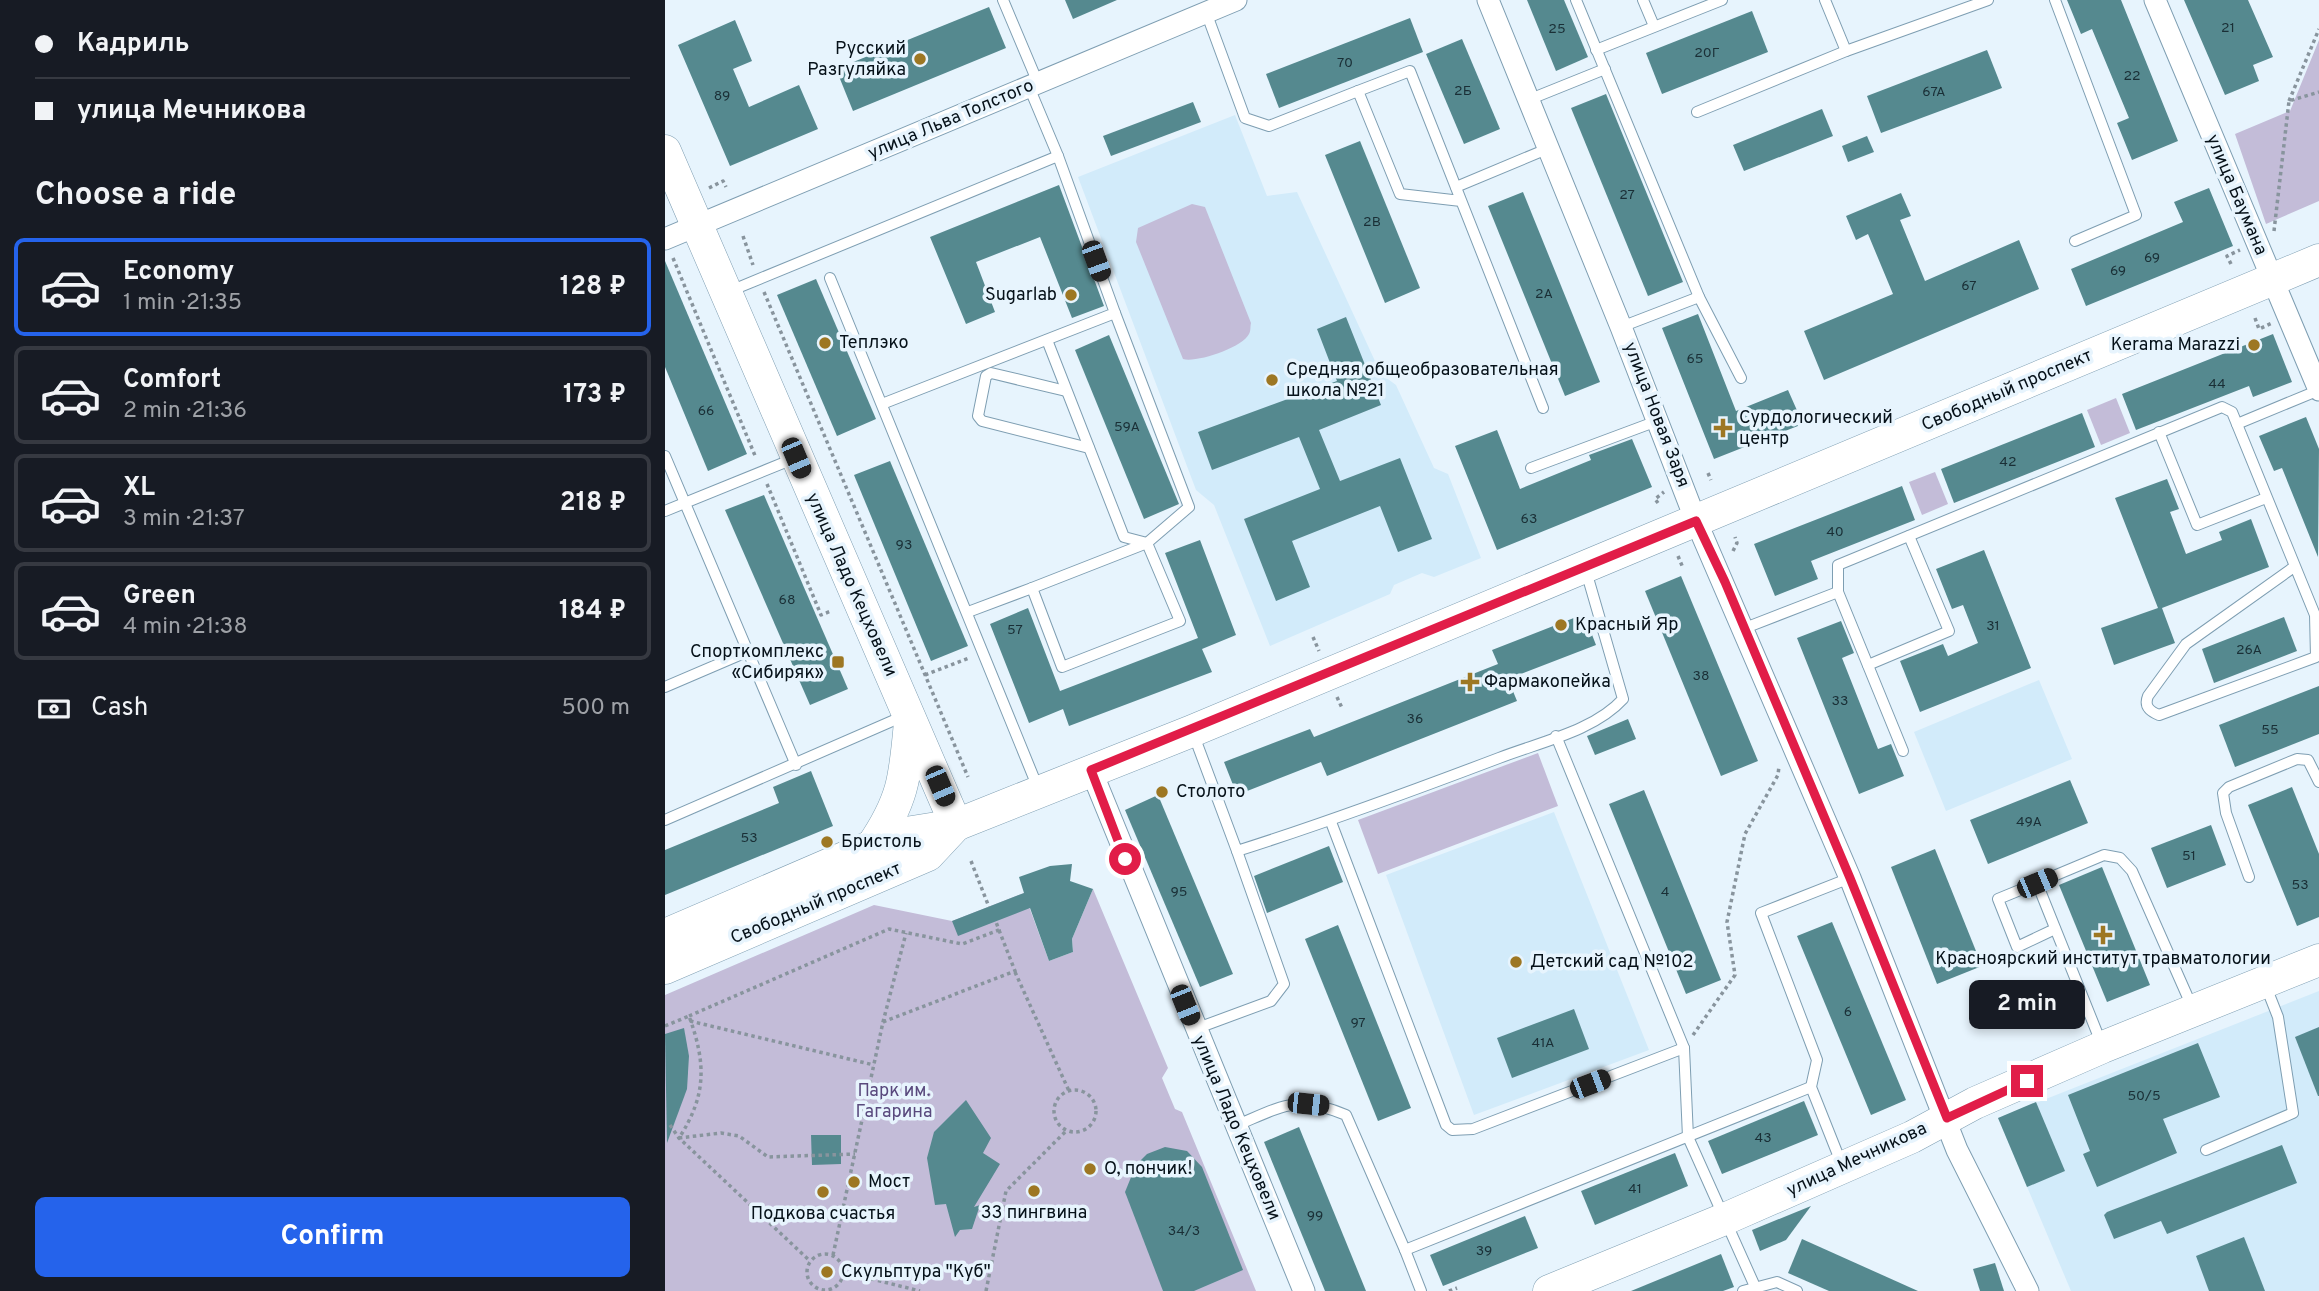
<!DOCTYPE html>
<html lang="en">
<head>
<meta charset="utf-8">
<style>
	body { margin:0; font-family:Overpass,sans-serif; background:#242831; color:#f1f3f6; height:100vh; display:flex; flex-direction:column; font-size:26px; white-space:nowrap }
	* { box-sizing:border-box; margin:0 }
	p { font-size:23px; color:#9ea1a6 }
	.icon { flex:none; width:38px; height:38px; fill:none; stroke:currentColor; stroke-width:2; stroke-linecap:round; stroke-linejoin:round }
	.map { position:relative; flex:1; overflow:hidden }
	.sheet { display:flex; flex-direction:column; background:#171b24; width:665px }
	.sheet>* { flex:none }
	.guide { display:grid; align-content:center; height:154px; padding:0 35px; background:#171b24 }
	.end { position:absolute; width:32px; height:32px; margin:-16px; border:9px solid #e11d48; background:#fff; box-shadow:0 0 0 4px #fff }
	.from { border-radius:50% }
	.bubble { position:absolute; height:49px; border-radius:10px; background:#171b24; box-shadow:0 4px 10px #0003; font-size:23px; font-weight:700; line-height:49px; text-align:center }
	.car { position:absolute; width:21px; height:42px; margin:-21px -10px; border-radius:9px; box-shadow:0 0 5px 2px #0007; background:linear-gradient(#222 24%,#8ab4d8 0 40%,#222 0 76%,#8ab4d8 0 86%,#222 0) }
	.guide b { display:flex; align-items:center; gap:24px; height:66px; font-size:26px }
	.guide b+b { border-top:2px solid #363941 }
	.guide i { width:18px; height:18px; background:#f1f3f6 }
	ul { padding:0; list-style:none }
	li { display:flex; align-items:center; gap:21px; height:98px; margin:0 14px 10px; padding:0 21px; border:4px solid #363941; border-radius:10px }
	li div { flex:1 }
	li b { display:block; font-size:26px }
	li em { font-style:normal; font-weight:700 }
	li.active { border-color:#2563eb }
	li>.icon { width:63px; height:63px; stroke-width:1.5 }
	h2 { padding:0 35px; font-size:32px; line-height:84px }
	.pay { display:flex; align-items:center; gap:18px; height:77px; padding:0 35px; font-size:26px }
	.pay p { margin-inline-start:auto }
	.primary-button { display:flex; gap:14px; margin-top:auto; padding:14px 35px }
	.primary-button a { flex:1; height:80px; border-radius:10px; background:#2563eb; color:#fff; font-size:28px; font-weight:700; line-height:80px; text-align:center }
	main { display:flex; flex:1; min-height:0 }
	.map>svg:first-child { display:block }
	.built { fill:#d2ebfa }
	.green { fill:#c3bcd8 }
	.building { fill:#55898f }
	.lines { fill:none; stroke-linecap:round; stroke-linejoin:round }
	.lane-casing { stroke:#7e9eb2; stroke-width:12 }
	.street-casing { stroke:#7e9eb2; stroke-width:23 }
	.secondary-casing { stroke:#7e9eb2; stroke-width:33 }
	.path { stroke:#88949d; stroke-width:3.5; stroke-dasharray:3.5 3.5; stroke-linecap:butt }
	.lane { stroke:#fff; stroke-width:10 }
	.street { stroke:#fff; stroke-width:21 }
	.secondary { stroke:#fff; stroke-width:32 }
	.route { stroke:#e11d48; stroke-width:9 }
	.poi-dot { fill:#9d7723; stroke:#e7f4fd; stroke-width:2.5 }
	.labels { text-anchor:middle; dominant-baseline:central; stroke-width:7; stroke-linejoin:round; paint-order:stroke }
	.number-label { font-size:14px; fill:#1a2f36 }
	.poi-label { font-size:18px; fill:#061119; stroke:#e7f4fd; text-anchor:start }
	.street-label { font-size:18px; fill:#061119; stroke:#e7f4fd }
	.park-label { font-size:18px; fill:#59497d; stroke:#e7f4fd }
</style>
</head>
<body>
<main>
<section class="sheet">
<div class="guide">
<b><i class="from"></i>Кадриль</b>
<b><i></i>улица Мечникова</b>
</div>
<h2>Choose a ride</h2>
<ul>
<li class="active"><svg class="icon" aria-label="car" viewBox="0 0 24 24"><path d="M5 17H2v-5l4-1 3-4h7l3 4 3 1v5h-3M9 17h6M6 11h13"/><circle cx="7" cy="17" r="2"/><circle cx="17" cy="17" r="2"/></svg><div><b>Economy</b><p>1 min · 21:35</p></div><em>128 ₽</em></li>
<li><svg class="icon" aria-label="car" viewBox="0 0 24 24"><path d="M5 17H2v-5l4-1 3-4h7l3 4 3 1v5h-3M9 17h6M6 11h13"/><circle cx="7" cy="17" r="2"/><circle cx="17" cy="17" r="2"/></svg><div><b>Comfort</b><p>2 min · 21:36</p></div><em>173 ₽</em></li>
<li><svg class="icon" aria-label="car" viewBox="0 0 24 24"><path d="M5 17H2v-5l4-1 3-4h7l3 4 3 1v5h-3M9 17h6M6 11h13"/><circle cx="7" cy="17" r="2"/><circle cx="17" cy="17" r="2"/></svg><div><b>XL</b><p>3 min · 21:37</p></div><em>218 ₽</em></li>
<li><svg class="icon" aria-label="car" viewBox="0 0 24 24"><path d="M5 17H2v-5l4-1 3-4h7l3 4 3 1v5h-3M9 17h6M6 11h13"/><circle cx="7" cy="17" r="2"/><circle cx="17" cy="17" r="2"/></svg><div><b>Green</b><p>4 min · 21:38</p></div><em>184 ₽</em></li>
</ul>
<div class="pay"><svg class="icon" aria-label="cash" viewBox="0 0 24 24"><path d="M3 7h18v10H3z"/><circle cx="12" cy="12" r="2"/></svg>Cash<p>500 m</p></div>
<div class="primary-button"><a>Confirm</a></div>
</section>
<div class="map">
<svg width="1654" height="1291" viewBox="0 0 1654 1291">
	<rect width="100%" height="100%" fill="#e7f4fd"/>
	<g class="built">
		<polygon points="570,115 602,196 632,192 716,374 731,385 769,468 783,474 816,558 769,577 757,573 729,585 725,594 605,646 549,505 531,490 413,177"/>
		<polygon points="1374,680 1407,759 1281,811 1249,732"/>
		<polygon points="889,812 984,1050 809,1115 721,875"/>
		<polygon points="1654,991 1654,1291 1406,1291 1333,1118"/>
	</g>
	<g class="green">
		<polygon points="1654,40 1654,201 1601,224 1570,134 1625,111"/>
		<path d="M527,204L540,207L586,323C585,327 586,331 584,334C577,348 531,363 518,359L471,242L473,228Z"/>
		<polygon points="1451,398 1465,433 1436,445 1422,410"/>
		<polygon points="1270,472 1283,504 1257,515 1244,482"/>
		<polygon points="873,753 893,806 713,874 693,820"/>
		<polygon points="428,889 503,1068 497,1078 510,1109 517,1112 591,1291 0,1291 0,995 209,905 287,921 359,893 384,961 408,952 407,939"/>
	</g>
	<g class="building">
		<polygon points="400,0 452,0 408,19"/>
		<polygon points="862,0 899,0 923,57 891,71"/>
		<polygon points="1402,0 1456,0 1513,141 1467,160 1452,123 1464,118 1427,29 1416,34"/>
		<polygon points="1519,0 1583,0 1608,57 1588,65 1594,81 1560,95"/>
		<polygon points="324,7 341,48 188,111 171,69"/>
		<polygon points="1087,11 1103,52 997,94 981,53"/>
		<polygon points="745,18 758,52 614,108 601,74"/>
		<polygon points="70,20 87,61 68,69 84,107 134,85 153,129 65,166 13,45"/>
		<polygon points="797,39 835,129 799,144 761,54"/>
		<polygon points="1322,50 1337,88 1216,133 1202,96"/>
		<polygon points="941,94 1018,282 983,296 906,108"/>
		<polygon points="528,102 536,122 446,156 438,136"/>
		<polygon points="1157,109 1168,136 1079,171 1068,145"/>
		<polygon points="1202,136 1209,152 1183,162 1177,146"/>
		<polygon points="695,141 755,288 720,303 660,155"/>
		<polygon points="394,185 439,306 407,318 375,237 311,262 330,312 301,324 265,237"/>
		<polygon points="1544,188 1568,246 1421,306 1406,269 1518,222 1509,202"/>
		<polygon points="858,192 935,382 900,396 823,206"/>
		<polygon points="1236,193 1246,216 1235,220 1260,281 1354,240 1374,289 1159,380 1139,331 1228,294 1203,234 1191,240 1181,216"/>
		<polygon points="0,261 82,454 43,471 0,367"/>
		<polygon points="151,279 211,419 172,436 112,295"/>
		<polygon points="1033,314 1071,411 1123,390 1138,424 1049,459 997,328"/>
		<polygon points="681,317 716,405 654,430 675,481 735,458 767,539 733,552 715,506 627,541 645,587 611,601 579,519 655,489 634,437 547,470 533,432 672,381 652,329"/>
		<polygon points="1608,334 1627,382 1588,397 1584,386 1471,430 1457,394"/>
		<polygon points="444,335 514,504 479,519 410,350"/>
		<polygon points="1417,413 1430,447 1289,503 1276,469"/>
		<polygon points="1641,417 1654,449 1653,557 1617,468 1609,471 1594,436"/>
		<polygon points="832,430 855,489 926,460 924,455 967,439 987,487 832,550 790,446"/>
		<polygon points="225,461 303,646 266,661 189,475"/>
		<polygon points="1502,479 1514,509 1505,512 1521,554 1557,540 1554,532 1586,519 1604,567 1497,608 1510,643 1449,665 1436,628 1493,608 1450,498"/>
		<polygon points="1237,486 1250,520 1146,561 1153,579 1110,596 1089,544"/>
		<polygon points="99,495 183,689 145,705 60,510"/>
		<polygon points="535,540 571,635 537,649 547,672 404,726 398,709 364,723 325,624 363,608 395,691 533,638 500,553"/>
		<polygon points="1319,550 1366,668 1255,712 1235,661 1278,644 1283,656 1313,643 1298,605 1287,609 1271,569"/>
		<polygon points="1016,576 1093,761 1056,776 980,591"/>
		<polygon points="919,614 931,645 843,679 852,701 662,776 656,762 572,795 559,762 645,729 649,737 833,664 827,650"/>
		<polygon points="1619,617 1632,651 1549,683 1537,649"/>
		<polygon points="1176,621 1189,653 1177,658 1213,749 1226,744 1239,776 1194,794 1132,638"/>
		<polygon points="1654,686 1654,734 1570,767 1554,725"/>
		<polygon points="963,719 971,739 930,755 922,736"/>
		<polygon points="146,771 168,826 0,895 0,850 114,803 108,787"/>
		<polygon points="1405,780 1423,823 1323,864 1305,820"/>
		<polygon points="1627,787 1654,854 1654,917 1632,926 1583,805"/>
		<polygon points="979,790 1056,980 1021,994 944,804"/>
		<polygon points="493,795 568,974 535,987 460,810"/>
		<polygon points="1546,825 1561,865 1502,888 1486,848"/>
		<polygon points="664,846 678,882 602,913 589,876"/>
		<polygon points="1270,849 1317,966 1272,984 1226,867"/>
		<polygon points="407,864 405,881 428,889 407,939 408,952 384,961 365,908 293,936 287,921 359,893 354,877 385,866"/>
		<polygon points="1437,867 1485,985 1442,1002 1394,885"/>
		<polygon points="1167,922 1241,1100 1206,1115 1132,936"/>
		<polygon points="673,925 746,1108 713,1121 640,939"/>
		<polygon points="909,1009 924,1049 847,1078 832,1038"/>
		<polygon points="1654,1027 1654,1096 1653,1096 1630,1037"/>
		<polygon points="19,1028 24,1056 22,1089 2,1143 0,1034"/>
		<polygon points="1533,1043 1555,1097 1498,1119 1512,1153 1432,1187 1418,1154 1425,1151 1403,1095"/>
		<polygon points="301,1100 326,1138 318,1153 335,1164 309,1207 315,1205 307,1229 295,1230 290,1237 281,1204 270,1205 262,1158 269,1132"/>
		<polygon points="1139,1101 1153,1135 1057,1174 1043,1141"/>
		<polygon points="1371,1102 1400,1171 1362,1187 1333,1118"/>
		<polygon points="634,1127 701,1291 660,1291 599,1142"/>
		<polygon points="146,1135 176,1135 176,1164 147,1165"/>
		<polygon points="1617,1145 1632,1183 1502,1234 1496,1221 1449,1239 1439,1215 1442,1212"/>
		<polygon points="500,1147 522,1151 537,1167 578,1270 529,1291 498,1291 460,1192 471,1165 482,1154"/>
		<polygon points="1010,1153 1023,1186 930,1225 916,1191"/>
		<polygon points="1146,1206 1121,1240 1095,1251 1087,1230"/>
		<polygon points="860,1216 873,1248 778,1286 765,1255"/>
		<polygon points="1579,1237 1600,1291 1544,1291 1531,1256"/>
		<polygon points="1137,1239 1253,1291 1164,1291 1123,1273"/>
		<polygon points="1056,1254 1069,1287 1058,1291 966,1291"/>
		<polygon points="1330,1263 1339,1291 1315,1291 1308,1269"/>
	</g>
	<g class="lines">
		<defs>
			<g id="lane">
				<polyline points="338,0 373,83"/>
				<polyline points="911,0 1034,297 1076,378"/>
				<polyline points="978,0 989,26"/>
				<polyline points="1160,0 1181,51"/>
				<polyline points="1390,0 1471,215 1410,241"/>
				<polyline points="541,12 580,118 604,126 693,91"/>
				<polyline points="931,50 1057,0"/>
				<polyline points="364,87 393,156"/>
				<polyline points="863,100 940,69"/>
				<polyline points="1032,112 1181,51 1323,0"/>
				<polyline points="791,187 882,149"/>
				<polyline points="796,201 735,194 693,91 745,71 878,408"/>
				<polyline points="165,278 373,788"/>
				<polyline points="65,291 393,156 450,313 217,404"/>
				<polyline points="956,327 1034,297"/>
				<polyline points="401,391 326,373 321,376 313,416 317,421 424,448"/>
				<polyline points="1572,424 1654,390"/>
				<polyline points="1494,432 1532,525 1601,498"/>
				<polyline points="0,456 131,765"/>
				<polyline points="866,468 992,421"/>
				<polyline points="0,511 128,459"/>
				<polyline points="367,588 482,543 524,507 450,313"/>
				<polyline points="1173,592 1238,751"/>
				<polyline points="303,612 367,588 397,667 515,621 482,543 459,537 382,340"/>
				<path d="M1080,628L1173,592V565L1557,407L1567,412L1650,615L1651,657L1494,715C1484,711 1479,706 1483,696L1521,644L1629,567"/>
				<polyline points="1203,665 1284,631 1244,536"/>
				<polyline points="0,687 84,651"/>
				<path d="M528,733L572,851C661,823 747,791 834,758C875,742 929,731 958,699L921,571"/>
				<polyline points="891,736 1019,1048 1023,1137 1092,1291"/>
				<polyline points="0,820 241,715"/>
				<polyline points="666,822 781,1125 787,1130 808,1129 1019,1048"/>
				<polyline points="1584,877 1561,813 1558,793 1564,787 1632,759 1643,760 1654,782"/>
				<polyline points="1372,883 1333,899 1352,947 1390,929"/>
				<polyline points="530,1029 606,1001 619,984 572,851"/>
				<polyline points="1437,1045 1372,883 1439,855 1455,858 1467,871 1528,1009"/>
				<path d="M570,1126C616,1107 631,1094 681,1115L740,1250L1146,1087"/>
				<polyline points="1541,1150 1628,1113 1613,1017 1600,984"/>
				<polyline points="1177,1165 1146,1087 1152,1060 1096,913 1185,878"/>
				<polyline points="740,1250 756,1291"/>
				<polyline points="1078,1291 1112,1282 1132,1291"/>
			</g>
			<g id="street">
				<polyline points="823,0 956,327 1031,521 1185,878 1292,1150 1363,1291"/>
				<polyline points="1490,0 1654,390"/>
				<polyline points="0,239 571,0"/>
				<polyline points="426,770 639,1291"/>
			</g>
			<g id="secondary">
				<polyline points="0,151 291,825"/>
				<path d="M207,846C239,799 240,777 245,722"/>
				<polyline points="0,935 207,846 241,833 291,825 527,731 1654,260"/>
				<polyline points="0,968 263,855 291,825"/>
				<polyline points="884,1291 1062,1218 1247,1137 1310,1103 1438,1047 1654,960"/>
			</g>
		</defs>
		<use href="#lane" class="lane-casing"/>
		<use href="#street" class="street-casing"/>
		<use href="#secondary" class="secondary-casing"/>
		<g class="path">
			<polyline points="1624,101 1654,29"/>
			<polyline points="44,188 58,181 61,187"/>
			<polyline points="1609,231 1624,101 1654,92"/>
			<polyline points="78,236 88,265"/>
			<polyline points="8,258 91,458"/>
			<polyline points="1566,264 1562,256 1575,250"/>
			<polyline points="99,292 303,777"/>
			<polyline points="1590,318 1594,329 1607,323"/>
			<polyline points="1043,473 1046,480"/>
			<polyline points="102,484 156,615 166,611"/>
			<polyline points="993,503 990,499 999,492"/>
			<polyline points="1068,551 1072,543 1070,537"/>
			<polyline points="1013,556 1018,568"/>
			<polyline points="648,637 654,651"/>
			<polyline points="260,675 304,658"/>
			<polyline points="672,697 677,708"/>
			<polyline points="306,861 324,907"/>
			<polyline points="350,972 404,1091"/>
			<polyline points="24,1016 224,929 297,944 334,930 331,922"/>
			<polyline points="25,1021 209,1065"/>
			<polyline points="218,1022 350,971 334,930"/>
			<path d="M0,1026L24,1016C41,1063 42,1095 14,1138L56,1133L74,1136L103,1157L190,1154"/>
			<polyline points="1028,1035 1070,975 1062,922 1080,834 1113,775 1114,766"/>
			<circle cx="410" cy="1111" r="21"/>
			<polyline points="5,1125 14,1138 145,1261"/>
			<circle cx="160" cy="1272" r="18"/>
			<polyline points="168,1255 218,1022 241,933"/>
			<polyline points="179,1272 255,1291"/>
			<polyline points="321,1291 341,1191 401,1131"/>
			<polyline points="784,1291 792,1288"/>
		</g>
		<use href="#lane" class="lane"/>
		<use href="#street" class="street"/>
		<use href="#secondary" class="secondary"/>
	</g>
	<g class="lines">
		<polyline class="route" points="460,859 426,770 1031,521 1060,582 1185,878 1282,1118 1362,1081"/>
	</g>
	<g class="poi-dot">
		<circle cx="255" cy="59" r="7"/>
		<circle cx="406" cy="295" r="7"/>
		<circle cx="160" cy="343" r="7"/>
		<circle cx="1589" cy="345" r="7"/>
		<circle cx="607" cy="380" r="7"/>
		<path d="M1054.5 417.5h7v7h7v7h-7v7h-7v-7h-7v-7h7z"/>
		<circle cx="896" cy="625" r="7"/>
		<rect x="166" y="655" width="14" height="14" rx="3.5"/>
		<path d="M801.5 671.5h7v7h7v7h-7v7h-7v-7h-7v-7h7z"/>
		<circle cx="497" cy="792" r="7"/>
		<circle cx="162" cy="842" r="7"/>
		<path d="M1434.5 924.5h7v7h7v7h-7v7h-7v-7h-7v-7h7z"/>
		<circle cx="851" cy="962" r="7"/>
		<circle cx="425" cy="1169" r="7"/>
		<circle cx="189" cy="1182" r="7"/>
		<circle cx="369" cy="1191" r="7"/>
		<circle cx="158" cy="1192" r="7"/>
		<circle cx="162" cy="1272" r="7"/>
	</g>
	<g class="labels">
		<g class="number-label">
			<text x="1563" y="28">21</text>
			<text x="892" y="29">25</text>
			<text x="1042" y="53">20Г</text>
			<text x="680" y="63">70</text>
			<text x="1467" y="76">22</text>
			<text x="798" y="91">2Б</text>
			<text x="1269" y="92">67А</text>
			<text x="57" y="96">89</text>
			<text x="962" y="195">27</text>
			<text x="707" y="222">2В</text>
			<text x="1487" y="258">69</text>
			<text x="1453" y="271">69</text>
			<text x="1304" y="286">67</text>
			<text x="879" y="294">2А</text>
			<text x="1030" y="359">65</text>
			<text x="1552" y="384">44</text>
			<text x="41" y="411">66</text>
			<text x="462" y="427">59А</text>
			<text x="1343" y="462">42</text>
			<text x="864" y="519">63</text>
			<text x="1170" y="532">40</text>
			<text x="239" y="545">93</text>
			<text x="122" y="600">68</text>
			<text x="1328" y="626">31</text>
			<text x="350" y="630">57</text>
			<text x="1584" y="650">26А</text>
			<text x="1036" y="676">38</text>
			<text x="1175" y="701">33</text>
			<text x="750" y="719">36</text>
			<text x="1605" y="730">55</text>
			<text x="1364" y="822">49А</text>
			<text x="84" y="838">53</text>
			<text x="1524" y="856">51</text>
			<text x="1635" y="885">53</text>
			<text x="514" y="892">95</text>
			<text x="1000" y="892">4</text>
			<text x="1183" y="1012">6</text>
			<text x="693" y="1023">97</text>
			<text x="878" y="1043">41А</text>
			<text x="1479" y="1096">50/5</text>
			<text x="1098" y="1138">43</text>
			<text x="970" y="1189">41</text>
			<text x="650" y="1216">99</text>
			<text x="519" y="1231">34/3</text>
			<text x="819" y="1251">39</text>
		</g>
		<g class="poi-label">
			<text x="241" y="49" text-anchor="end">Русский<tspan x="241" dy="21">Разгуляйка</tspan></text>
			<text x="392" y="295" text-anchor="end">Sugarlab</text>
			<text x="174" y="343">Теплэко</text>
			<text x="1575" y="345" text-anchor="end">Kerama Marazzi</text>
			<text x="621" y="370">Средняя общеобразовательная<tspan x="621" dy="21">школа №21</tspan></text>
			<text x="1074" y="418">Сурдологический<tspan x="1074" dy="21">центр</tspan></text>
			<text x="910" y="625">Красный Яр</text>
			<text x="159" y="652" text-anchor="end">Спорткомплекс<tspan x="159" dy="21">«Сибиряк»</tspan></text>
			<text x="819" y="682">Фармакопейка</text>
			<text x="511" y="792">Столото</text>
			<text x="176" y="842">Бристоль</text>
			<text x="1438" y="959" text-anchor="middle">Красноярский институт травматологии</text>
			<text x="865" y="962">Детский сад №102</text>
			<text x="439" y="1169">О, пончик!</text>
			<text x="203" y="1182">Мост</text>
			<text x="369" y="1213" text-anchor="middle">33 пингвина</text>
			<text x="158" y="1214" text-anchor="middle">Подкова счастья</text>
			<text x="176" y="1272">Скульптура "Куб"</text>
		</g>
		<g class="street-label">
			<text transform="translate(286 120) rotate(-23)">улица Льва Толстого</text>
			<text transform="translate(1571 195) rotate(67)">улица Баумана</text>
			<text transform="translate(1342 391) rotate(-23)">Свободный проспект</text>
			<text transform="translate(991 415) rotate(69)">улица Новая Заря</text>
			<text transform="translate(186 585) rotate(66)">улица Ладо Кецховели</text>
			<text transform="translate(151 904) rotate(-23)">Свободный проспект</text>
			<text transform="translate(571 1128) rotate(67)">улица Ладо Кецховели</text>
			<text transform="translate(1192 1160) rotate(-25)">улица Мечникова</text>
		</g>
		<g class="park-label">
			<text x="229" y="1091">Парк им.<tspan x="229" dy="21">Гагарина</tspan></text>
		</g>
	</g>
</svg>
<i class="end from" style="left:460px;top:859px"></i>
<i class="end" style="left:1362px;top:1081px"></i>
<div class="bubble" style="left:1304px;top:980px;width:116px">2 min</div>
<i class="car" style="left:431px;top:261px;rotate:160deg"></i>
<i class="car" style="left:131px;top:458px;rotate:157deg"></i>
<i class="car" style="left:275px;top:786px;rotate:157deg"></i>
<i class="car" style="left:1372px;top:883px;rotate:67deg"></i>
<i class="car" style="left:520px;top:1005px;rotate:158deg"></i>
<i class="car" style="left:925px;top:1084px;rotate:69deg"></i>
<i class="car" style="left:643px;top:1104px;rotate:96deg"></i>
</div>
</main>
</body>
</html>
